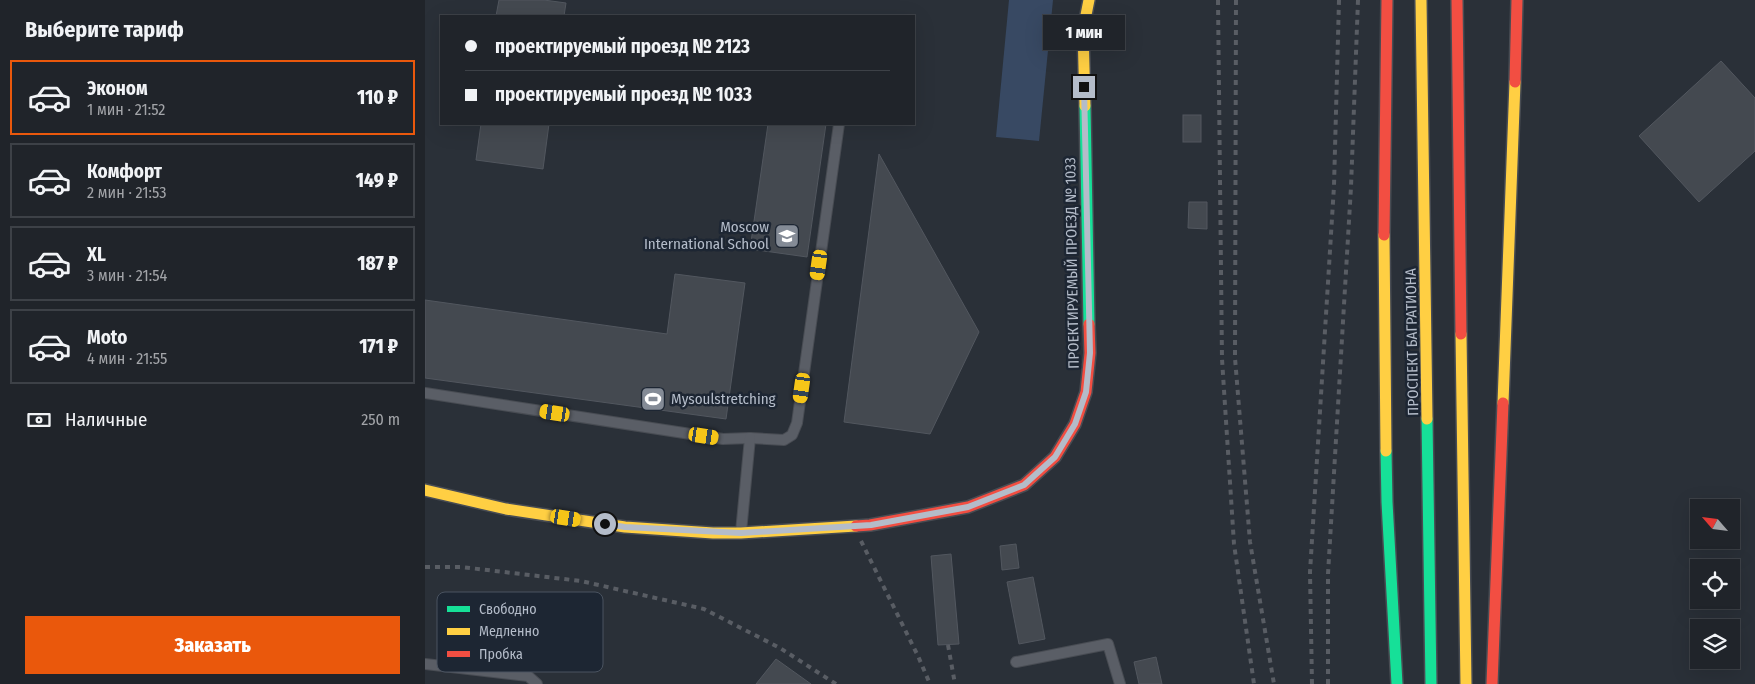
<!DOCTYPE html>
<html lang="ru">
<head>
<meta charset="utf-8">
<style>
	body { margin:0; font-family:"Fira Sans Condensed",sans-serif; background:#282c32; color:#f1f3f6; height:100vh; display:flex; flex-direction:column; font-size:19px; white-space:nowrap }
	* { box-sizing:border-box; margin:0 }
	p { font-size:16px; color:#a2a4a8 }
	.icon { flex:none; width:28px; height:28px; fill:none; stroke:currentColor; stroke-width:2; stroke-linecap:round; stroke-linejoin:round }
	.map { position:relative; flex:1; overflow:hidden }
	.details { display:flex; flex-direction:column; background:#20242a; width:425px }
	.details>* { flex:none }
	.hud { position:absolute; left:15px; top:15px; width:475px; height:110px; border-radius:0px; box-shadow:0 5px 20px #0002,0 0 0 1px #3d4147; display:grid; align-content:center; height:110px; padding:0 25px; background:#20242a }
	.needle { width:32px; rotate:298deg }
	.buttons { position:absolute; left:1265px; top:499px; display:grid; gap:10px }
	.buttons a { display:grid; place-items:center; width:50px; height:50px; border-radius:0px; background:#20242a; box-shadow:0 5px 20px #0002,0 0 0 1px #3d4147; font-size:25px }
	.end { position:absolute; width:22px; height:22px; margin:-11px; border:6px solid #b4bcc9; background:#111; box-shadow:0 0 0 2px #111 }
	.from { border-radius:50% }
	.bubble { position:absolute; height:35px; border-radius:0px; background:#20242a; box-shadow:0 5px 20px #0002,0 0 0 1px #3d4147; font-size:16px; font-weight:800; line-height:35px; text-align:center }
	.car { position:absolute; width:15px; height:30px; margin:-15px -8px; border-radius:6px; box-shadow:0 0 4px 1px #0007; background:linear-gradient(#f5c518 24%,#345 0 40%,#f5c518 0 76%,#345 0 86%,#f5c518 0) }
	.hud b { display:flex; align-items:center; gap:18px; height:48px; font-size:19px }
	.hud b+b { border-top:1px solid #3d4147 }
	.hud i { width:12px; height:12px; background:#f1f3f6 }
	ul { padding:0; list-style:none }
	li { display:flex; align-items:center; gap:15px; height:75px; margin:0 10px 8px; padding:0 15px; border:2px solid #3d4147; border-radius:0px }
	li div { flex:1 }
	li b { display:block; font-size:19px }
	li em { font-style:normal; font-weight:800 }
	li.on { border-color:#ea580c }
	li>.icon { width:45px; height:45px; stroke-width:1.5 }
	h2 { padding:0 25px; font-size:22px; line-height:60px }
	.pay { display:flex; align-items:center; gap:12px; height:55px; padding:0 25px; font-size:19px }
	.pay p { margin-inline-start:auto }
	.action { display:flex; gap:10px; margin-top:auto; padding:10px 25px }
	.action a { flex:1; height:58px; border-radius:0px; background:#ea580c; color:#fff; font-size:20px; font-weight:800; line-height:58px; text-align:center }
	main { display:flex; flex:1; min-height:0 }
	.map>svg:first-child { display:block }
	.water { fill:#384963 }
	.building { fill:#444950; stroke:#52575f }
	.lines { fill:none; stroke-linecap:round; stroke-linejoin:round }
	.lane-casing { stroke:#484c53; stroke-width:12 }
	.fast-casing { stroke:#484c53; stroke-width:14 }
	.slow-casing { stroke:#484c53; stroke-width:14 }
	.jam-casing { stroke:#484c53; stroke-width:14 }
	.lane { stroke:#5a5e66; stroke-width:10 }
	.fast { stroke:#16e098; stroke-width:11 }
	.slow { stroke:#ffcf43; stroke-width:11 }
	.jam { stroke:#f24e42; stroke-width:11 }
	.rail { stroke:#595d64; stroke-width:4; stroke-dasharray:5 5; stroke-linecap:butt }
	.route { stroke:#b4bcc9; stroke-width:6 }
	.labels { text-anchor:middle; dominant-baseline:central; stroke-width:5; stroke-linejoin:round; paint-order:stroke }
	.poi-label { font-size:15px; fill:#b4bcc9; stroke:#1d2633; text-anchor:end }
	.street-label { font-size:15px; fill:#b4bcc9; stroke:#1d2633 }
	.key { fill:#1d2633; stroke:#4a5360; stroke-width:1 }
	.key-label { font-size:14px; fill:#b4bcc9 }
</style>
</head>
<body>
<main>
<section class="details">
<h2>Выберите тариф</h2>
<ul>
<li class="on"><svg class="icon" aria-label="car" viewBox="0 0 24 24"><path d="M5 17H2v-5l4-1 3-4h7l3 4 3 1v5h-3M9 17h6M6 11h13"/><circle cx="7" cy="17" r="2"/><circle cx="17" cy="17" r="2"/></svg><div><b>Эконом</b><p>1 мин · 21:52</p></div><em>110 ₽</em></li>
<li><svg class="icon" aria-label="car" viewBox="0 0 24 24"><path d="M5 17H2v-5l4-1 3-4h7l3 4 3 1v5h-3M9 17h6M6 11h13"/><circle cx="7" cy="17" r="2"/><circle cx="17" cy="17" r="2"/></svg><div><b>Комфорт</b><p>2 мин · 21:53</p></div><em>149 ₽</em></li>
<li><svg class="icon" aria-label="car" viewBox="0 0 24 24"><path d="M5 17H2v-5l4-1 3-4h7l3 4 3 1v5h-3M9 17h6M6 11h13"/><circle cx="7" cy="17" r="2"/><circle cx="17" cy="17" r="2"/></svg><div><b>XL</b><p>3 мин · 21:54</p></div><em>187 ₽</em></li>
<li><svg class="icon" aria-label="car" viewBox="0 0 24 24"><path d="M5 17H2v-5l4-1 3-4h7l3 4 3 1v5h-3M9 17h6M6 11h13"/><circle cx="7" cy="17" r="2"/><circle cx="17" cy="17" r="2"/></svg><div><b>Moto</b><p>4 мин · 21:55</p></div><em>171 ₽</em></li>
</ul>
<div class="pay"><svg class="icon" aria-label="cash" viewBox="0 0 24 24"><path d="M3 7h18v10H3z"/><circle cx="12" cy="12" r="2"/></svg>Наличные<p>250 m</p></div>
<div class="action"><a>Заказать</a></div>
</section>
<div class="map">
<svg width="1330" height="684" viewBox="0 0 1330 684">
	<rect width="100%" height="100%" fill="#2a3038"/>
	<polygon class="water" points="584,0 628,0 614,141 571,137"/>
	<g class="building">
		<polygon points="74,0 119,0 141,3 139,16 71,16"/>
		<polygon points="1296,61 1330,98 1330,151 1274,202 1214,136"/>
		<rect x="758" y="115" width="18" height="27"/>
		<polygon points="56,124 124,124 118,169 51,160"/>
		<polygon points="343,124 401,124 382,257 325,249"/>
		<polygon points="454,154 554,332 505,434 419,422"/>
		<polygon points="764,202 782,202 782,229 763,228"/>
		<polygon points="250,274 320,283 301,419 0,378 0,300 242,334"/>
		<polygon points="591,544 594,568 577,570 575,546"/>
		<polygon points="526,554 534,644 513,645 506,556"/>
		<polygon points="608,577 620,639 594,644 582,582"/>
		<polygon points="731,657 737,684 714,684 709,662"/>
		<polygon points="351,659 386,684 331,684"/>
	</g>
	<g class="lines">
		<defs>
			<g id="lane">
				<polyline points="0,393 298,439 325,438 359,440 367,435 372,423 414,124"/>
				<polyline points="316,532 325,438"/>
				<polyline points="591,662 683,644 695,684"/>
				<polyline points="0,664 103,676 112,684"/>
			</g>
			<g id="fast">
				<polyline points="660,106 664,324"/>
				<polyline points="1002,419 1006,684"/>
				<polyline points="961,451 962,502 972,684"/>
			</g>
			<g id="slow">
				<polyline points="996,0 1002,419"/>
				<polyline points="660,106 658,30 664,0"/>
				<polyline points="959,235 961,451"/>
				<polyline points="1036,334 1041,684"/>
				<polyline points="1078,403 1090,82"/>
				<polyline points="0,490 81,509 200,527 288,533 316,533 431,526"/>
			</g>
			<g id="jam">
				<polyline points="1032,0 1036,334"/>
				<polyline points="1090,82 1092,0"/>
				<polyline points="959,235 962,0"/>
				<polyline points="431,526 445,525 543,507 599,485 630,457 650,424 661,392 665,353 664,324"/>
				<polyline points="1067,684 1078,403"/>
			</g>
		</defs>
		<use href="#lane" class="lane-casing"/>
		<use href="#fast" class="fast-casing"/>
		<use href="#slow" class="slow-casing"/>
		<use href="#jam" class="jam-casing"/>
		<use href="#lane" class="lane"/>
		<use href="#fast" class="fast"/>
		<use href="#slow" class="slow"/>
		<use href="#jam" class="jam"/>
		<g class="rail">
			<polyline points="793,0 797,359 809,544 829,684"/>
			<polyline points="811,0 810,358 825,542 849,684"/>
			<polyline points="436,541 493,656 505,684"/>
			<polyline points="0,567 36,567 156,581 279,609 355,648 411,684"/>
			<polyline points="523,645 530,684"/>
			<polyline points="887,684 885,572 909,186 914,0"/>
			<polyline points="903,684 903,574 926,187 933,0"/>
		</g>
	</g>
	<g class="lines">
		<polyline class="route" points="180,524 200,527 316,533 446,525 543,507 599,485 630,457 650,424 661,392 665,353 659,87"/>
	</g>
	<defs>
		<symbol id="school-square" viewBox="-11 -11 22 22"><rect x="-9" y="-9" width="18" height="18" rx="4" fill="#848b96" stroke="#1d2633"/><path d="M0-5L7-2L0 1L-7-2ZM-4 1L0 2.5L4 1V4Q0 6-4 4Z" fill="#fff"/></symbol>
		<symbol id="stadium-square" viewBox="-11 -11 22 22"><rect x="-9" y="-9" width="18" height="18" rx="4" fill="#848b96" stroke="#1d2633"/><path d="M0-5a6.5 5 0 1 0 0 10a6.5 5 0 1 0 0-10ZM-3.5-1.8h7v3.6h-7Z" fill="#fff"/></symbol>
	</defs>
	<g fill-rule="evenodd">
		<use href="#school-square" x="348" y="222" width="28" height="28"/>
		<use href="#stadium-square" x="214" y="385" width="28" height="28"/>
	</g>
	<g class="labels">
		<g class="poi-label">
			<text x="344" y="227">Moscow<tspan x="344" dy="17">International School</tspan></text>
			<text x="246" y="399" text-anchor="start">Mysoulstretching</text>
		</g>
		<g class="street-label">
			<text transform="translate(647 263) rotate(-91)">ПРОЕКТИРУЕМЫЙ ПРОЕЗД № 1033</text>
			<text transform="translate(987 342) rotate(-91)">ПРОСПЕКТ БАГРАТИОНА</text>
		</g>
	</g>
	<rect x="12" y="592" width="166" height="80" rx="8" class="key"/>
	<rect x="22" y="606" width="23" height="6" fill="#16e098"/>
	<rect x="22" y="628" width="23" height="7" fill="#ffcf43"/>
	<rect x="22" y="651" width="23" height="6" fill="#f24e42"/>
	<g class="key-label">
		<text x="54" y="614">Свободно</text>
		<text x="54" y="636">Медленно</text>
		<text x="54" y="659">Пробка</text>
	</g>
</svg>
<div class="buttons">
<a><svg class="needle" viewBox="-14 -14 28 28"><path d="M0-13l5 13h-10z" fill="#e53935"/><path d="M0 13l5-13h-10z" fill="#a2a4a8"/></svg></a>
<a><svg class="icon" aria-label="locate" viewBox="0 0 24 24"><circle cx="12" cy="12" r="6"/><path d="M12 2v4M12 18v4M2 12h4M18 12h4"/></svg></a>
<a><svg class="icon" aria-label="layers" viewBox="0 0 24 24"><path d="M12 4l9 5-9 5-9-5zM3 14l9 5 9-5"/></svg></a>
</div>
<i class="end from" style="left:180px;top:524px"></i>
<i class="end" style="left:659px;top:87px"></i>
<div class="bubble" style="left:618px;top:15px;width:82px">1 мин</div>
<i class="car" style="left:394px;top:265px;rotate:188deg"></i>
<i class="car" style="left:377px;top:388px;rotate:188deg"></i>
<i class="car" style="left:130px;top:413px;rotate:279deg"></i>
<i class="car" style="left:279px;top:436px;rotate:99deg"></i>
<i class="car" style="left:141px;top:518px;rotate:99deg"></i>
<div class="hud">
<b><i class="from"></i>проектируемый проезд № 2123</b>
<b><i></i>проектируемый проезд № 1033</b>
</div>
</div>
</main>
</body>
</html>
